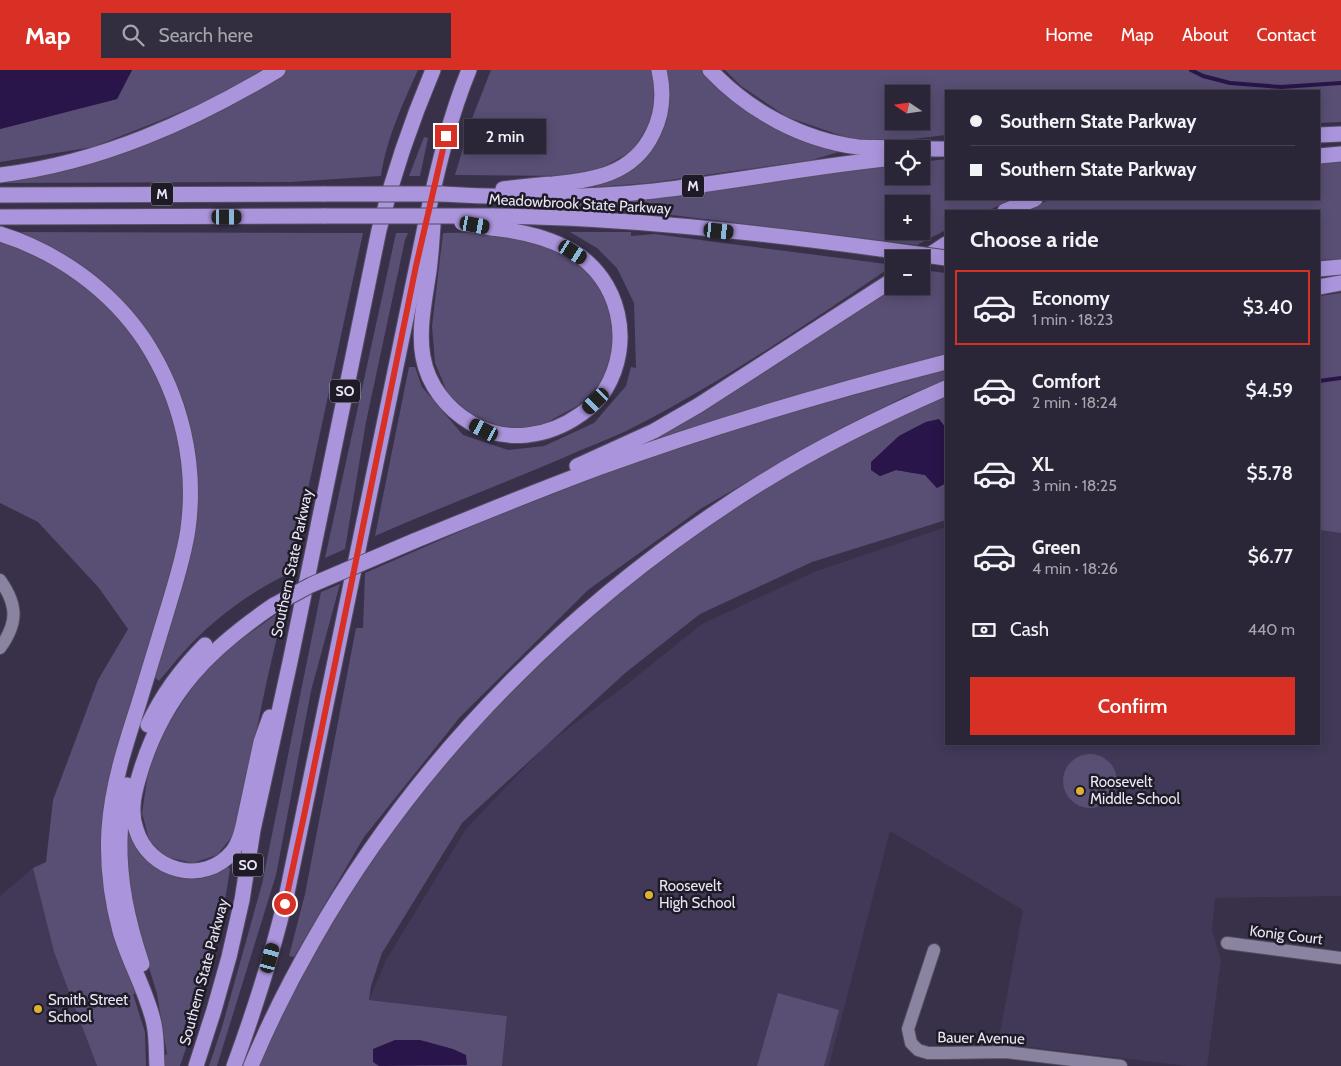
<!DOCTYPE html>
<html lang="en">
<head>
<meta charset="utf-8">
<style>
	body { margin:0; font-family:Cabin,sans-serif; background:#322d3f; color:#f1f3f6; height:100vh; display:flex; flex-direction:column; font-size:19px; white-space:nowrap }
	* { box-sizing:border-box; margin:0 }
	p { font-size:16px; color:#a5a5ad }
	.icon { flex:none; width:28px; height:28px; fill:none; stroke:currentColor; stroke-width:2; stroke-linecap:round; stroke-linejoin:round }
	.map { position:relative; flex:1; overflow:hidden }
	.drawer { position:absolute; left:945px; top:140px; width:375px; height:535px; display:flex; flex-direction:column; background:#2a2537; border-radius:0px; box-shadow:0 2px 12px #0003,0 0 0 1px #464252 }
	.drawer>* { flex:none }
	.banner { position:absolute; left:945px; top:20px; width:375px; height:110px; border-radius:0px; box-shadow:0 2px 12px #0003,0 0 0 1px #464252; display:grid; align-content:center; height:110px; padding:0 25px; background:#2a2537 }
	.needle { width:32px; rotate:283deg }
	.fabs { position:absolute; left:885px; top:15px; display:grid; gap:10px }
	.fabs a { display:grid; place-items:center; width:45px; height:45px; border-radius:0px; background:#2a2537; box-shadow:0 2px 12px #0003,0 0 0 1px #464252; font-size:25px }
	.end { position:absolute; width:22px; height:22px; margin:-11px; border:6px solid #d93025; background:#fff; box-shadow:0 0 0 2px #fff }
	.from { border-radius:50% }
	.bubble { position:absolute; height:35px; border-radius:0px; background:#2a2537; box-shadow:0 2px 12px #0003,0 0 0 1px #464252; font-size:16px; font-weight:600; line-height:35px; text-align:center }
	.car { position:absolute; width:15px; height:30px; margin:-15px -8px; border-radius:6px; box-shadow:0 0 4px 1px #0007; background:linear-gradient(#222 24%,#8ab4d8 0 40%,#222 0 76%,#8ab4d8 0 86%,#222 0) }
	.banner b { display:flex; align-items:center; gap:18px; height:48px; font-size:19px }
	.banner b+b { border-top:1px solid #464252 }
	.banner i { width:12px; height:12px; background:#f1f3f6 }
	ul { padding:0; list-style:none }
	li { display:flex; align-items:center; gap:15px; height:75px; margin:0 10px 8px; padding:0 15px; border:2px solid transparent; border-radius:0px }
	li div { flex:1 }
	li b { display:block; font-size:19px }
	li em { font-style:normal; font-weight:600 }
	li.selected { border-color:#d93025 }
	li>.icon { width:45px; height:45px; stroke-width:1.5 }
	h2 { padding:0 25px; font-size:22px; line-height:60px }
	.pay { display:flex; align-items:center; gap:12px; height:55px; padding:0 25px; font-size:19px }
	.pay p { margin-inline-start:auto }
	.button { display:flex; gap:10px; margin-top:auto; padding:10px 25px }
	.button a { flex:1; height:58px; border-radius:0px; background:#d93025; color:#fff; font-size:20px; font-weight:600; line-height:58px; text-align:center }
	header { display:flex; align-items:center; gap:30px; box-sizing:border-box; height:70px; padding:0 25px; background:#d93025; color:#fff }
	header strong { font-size:24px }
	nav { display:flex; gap:28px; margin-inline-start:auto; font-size:18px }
	.search { width:350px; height:45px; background:#322d3f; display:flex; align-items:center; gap:12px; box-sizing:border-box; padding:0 18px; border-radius:0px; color:#a5a5ad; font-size:19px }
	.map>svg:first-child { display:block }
	.built { fill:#423958 }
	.green { fill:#594e74; fill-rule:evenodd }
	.water { fill:#291549 }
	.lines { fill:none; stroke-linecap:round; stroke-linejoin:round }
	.stream { stroke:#291549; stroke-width:4 }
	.street-casing { stroke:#544d62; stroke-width:14 }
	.highway-casing { stroke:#544d62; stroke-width:17 }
	.street { stroke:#8b84a0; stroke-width:12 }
	.highway { stroke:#aa94dc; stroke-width:15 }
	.highway-bridge-casing { stroke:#544d62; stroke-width:17; stroke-linecap:butt }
	.highway-bridge { stroke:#aa94dc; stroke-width:15 }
	.route { stroke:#d93025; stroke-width:6 }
	.poi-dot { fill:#deb133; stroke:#1e1b26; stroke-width:2 }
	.labels { text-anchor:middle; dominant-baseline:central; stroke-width:5; stroke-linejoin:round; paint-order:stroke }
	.shield { fill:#1e1b26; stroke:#aca8b7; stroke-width:1 }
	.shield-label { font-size:14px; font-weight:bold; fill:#e9e5f5 }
	.street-label { font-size:15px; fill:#e9e5f5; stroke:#1e1b26 }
	.poi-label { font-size:15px; fill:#e9e5f5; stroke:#1e1b26; text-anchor:start }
</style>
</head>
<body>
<header>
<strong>Map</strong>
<div class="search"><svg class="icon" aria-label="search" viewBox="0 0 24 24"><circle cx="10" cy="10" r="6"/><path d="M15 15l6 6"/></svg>Search here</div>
<nav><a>Home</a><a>Map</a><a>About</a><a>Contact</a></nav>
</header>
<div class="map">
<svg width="1341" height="996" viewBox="0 0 1341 996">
	<rect width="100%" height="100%" fill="#383149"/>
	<g class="built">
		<polygon points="946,457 946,674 1319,674 1319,460 1341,463 1341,826 1215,828 1212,860 1221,890 1207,996 1187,996 998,973 1023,840 890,761 829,996 502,996 507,946 369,930 386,890 466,759 545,676 626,615 702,554 814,502"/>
		<polygon points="33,798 54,882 97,996 0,996 0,826"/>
	</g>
	<g class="green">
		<polygon points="132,0 264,0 230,21 159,51 93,77 0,92 0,59 117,29"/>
		<path d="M287,0H418C403,33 386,70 381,106L291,112L0,113V109L167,65L228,38Z"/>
		<polygon points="491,0 653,0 655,4 652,49 632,81 598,100 569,106 455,105 471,51"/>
		<polygon points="665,0 704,0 842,81 812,90 648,113 596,117 599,110 659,65 669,28"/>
		<path d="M725,0H1341V52L1319,53V21H946V65L904,70L851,69L787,47L741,16ZM894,24H921V51H894Z"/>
		<polygon points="424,67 428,68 420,106 409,106"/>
		<polygon points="1341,88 1341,189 1319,190 1319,141 1023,141 1051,129 1319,129 1319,90"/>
		<path d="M946,89V129H1013L987,141H946V160L917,175L614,138L549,135L695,122L894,94V106H921V92ZM894,134H921V161H894Z"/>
		<path d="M21,162L363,163L290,503C259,517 222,543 198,567C184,580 172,596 159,611L154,607L195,401L186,338L177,317L149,265L108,216L81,195Z"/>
		<polygon points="497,162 556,175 585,195 609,230 614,273 602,312 579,335 538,357 500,358 475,348 448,324 435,293 432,256 443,163"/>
		<path d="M570,162H631V166L655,164L894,195C811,251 729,308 640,354C621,364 601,372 581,380C513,410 443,436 375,466L409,297H415L422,317L463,365L508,380L544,376L594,353L626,316L631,297L636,298L634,233L617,198L597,178Z"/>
		<polygon points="396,163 408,163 405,170 366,352 345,479 325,488"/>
		<polygon points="0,169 72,203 125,253 146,281 173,343 185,413 180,471 106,741 140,923 133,924 145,962 146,996 97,996 54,882 33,798 46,792 53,730 98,610 128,559 99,518 38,452 0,433"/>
		<polygon points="921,200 946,203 946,287 645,374 643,370 894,216 921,216"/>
		<polygon points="1341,223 1341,463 1319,460 1319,226"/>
		<polygon points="946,300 946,310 906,326 834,362 702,438 588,520 460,647 364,767 294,887 289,886 305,824 356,558 363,558 365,503 484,451 627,395 789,343"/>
		<polygon points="946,324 946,358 938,350 926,352 899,366 872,392 871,400 880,406 896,400 925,405 937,418 946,413 946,450 812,492 700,544 624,604 462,753 382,883 371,916 369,930 507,946 502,996 258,996 278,946 328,852 412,731 495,634 577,554 672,478 795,397"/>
		<polygon points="340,514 311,621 276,805 217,996 209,996 222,957 262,814 321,522"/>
		<polygon points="283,541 267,610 235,763 217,785 193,793 166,787 149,770 142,743 148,703 163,662 194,614 222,583 274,546"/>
		<circle cx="1090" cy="711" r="27"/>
		<polygon points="126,754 149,791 171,805 202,808 227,796 230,799 224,837 200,937 180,996 163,996 163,986 167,984 157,924 132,841 125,792"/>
		<polygon points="778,923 839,940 824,996 757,996"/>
	</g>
	<g class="water">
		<polygon points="0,0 132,0 117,29 0,59"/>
		<polygon points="939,349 946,358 946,413 937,418 925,405 896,400 880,406 871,400 871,392 899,366 926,352"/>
		<polygon points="395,970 420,970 453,979 466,985 467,995 379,996 373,992 373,979"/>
	</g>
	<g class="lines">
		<g class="stream">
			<polyline points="1191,0 1203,6 1230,13 1281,17 1341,13"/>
			<polyline points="1319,311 1341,308"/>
		</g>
		<defs>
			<g id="street">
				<path d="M0,510C18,535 18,553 0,578"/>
				<polyline points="1227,873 1341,888"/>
				<polyline points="934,880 908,959 911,973 918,980 928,983 943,983 1006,982 1121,996"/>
			</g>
			<g id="highway">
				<path d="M710,0C749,41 802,70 858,77C869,78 881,77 892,78C910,78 928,79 946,79"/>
				<polyline points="1319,65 1341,64"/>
				<polyline points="1319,86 1341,84"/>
				<path d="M0,105C100,93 193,51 278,0"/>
				<path d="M503,119C520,117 536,115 553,114C593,110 633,105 653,63C663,43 664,22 659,0"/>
				<path d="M442,124C513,128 583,129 654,121C734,112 813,96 894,88"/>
				<polyline points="0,125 324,124"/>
				<polyline points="1005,141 1035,129"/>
				<path d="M492,146C622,147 752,162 881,179"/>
				<polyline points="0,147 325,146"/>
				<path d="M433,155C432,170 431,186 429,201C425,229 418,259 423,287C428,315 447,339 471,353C506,374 549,367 581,344C590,338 599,330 605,320C634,273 620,209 572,181C548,167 520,161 492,158"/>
				<path d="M0,164C58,182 111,220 145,271C181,327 197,393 188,459C184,487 175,514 167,541C157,573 148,604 138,636C125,676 112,716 109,759C107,793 111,828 120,861C129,893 147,921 154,954C157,968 156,982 157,996"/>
				<polyline points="922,190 946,174"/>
				<polyline points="1319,199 1341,197"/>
				<polyline points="1319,217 1341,213"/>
				<polyline points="577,396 654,361 699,335 894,209"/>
				<path d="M414,471C475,446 536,421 598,398C711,357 829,322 946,292"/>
				<path d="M270,647L261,672L243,756C241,765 238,774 233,781C204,817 148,801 136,759C129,740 135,719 141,700C165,623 209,579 274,535"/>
				<path d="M148,655C162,625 181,599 205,575"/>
				<path d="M127,715C118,752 118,792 125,830C129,852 135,873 142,894"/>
				<path d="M196,996L214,940L229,887L242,830L253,760L290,592L379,160C393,105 411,52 433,0"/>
				<path d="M234,996C255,939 273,882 287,823L428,142C439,94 450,46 469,0"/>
				<path d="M251,996C269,953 290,911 313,871C420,682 580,525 764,411C822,375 884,345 946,318"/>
			</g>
		</defs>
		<use href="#street" class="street-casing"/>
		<use href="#highway" class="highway-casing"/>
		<use href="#street" class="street"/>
		<use href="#highway" class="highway"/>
		<defs>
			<g id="highway-bridge">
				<polyline points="324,124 442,124"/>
				<polyline points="325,146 492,146"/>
				<polyline points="462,153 492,158"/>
				<polyline points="881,179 946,188"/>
				<polyline points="274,535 311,515 414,471"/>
			</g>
		</defs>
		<use href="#highway-bridge" class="highway-bridge-casing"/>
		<use href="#highway-bridge" class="highway-bridge"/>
	</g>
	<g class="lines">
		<polyline class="route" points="285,834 305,741 416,196 446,66"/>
	</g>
	<g class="poi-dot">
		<circle cx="1080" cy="721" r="5"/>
		<circle cx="649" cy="825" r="5"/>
		<circle cx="38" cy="939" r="5"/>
	</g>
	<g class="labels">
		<g class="shield">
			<rect x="682" y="104.5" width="22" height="23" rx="4"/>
			<rect x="151" y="112.5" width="22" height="23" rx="4"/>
			<rect x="330" y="309.5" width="30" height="23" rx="4"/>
			<rect x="233" y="783.5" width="30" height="23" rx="4"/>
		</g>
		<g class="shield-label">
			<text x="693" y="116">M</text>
			<text x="162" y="124">M</text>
			<text x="345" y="321">SO</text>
			<text x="248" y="795">SO</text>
		</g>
		<g class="street-label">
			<text transform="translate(580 134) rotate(3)">Meadowbrook State Parkway</text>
			<text transform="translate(292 493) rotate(-78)">Southern State Parkway</text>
			<text transform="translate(1286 865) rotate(7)">Konig Court</text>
			<text transform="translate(204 902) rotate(-75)">Southern State Parkway</text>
			<text transform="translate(981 968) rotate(1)">Bauer Avenue</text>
		</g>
		<g class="poi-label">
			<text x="1090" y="712">Roosevelt<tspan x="1090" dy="17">Middle School</tspan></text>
			<text x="659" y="816">Roosevelt<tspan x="659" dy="17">High School</tspan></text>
			<text x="48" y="930">Smith Street<tspan x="48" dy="17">School</tspan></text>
		</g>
	</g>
</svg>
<div class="fabs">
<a><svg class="needle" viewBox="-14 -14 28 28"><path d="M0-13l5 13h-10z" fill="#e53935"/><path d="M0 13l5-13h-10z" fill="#a5a5ad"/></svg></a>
<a><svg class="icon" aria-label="locate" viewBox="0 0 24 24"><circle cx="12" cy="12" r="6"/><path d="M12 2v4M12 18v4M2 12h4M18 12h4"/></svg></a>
<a>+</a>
<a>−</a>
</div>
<i class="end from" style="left:285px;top:834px"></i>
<i class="end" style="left:446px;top:66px"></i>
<div class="bubble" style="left:464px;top:49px;width:82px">2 min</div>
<i class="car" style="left:227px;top:147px;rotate:90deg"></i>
<i class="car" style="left:475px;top:155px;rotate:100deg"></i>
<i class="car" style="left:719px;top:161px;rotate:96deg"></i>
<i class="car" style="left:573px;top:182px;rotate:123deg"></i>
<i class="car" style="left:596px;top:331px;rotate:226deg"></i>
<i class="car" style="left:484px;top:360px;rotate:297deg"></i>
<i class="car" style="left:270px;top:888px;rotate:15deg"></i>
<div class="banner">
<b><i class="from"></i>Southern State Parkway</b>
<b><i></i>Southern State Parkway</b>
</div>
<section class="drawer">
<h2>Choose a ride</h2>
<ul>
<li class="selected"><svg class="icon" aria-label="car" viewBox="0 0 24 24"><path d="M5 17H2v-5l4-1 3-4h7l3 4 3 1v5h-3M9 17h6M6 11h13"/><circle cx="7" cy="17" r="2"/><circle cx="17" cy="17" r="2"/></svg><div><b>Economy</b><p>1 min · 18:23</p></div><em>$3.40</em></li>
<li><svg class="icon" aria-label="car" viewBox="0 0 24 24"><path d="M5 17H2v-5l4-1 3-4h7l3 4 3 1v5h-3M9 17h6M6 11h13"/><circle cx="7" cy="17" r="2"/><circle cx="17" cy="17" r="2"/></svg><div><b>Comfort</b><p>2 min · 18:24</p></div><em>$4.59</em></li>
<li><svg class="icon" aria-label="car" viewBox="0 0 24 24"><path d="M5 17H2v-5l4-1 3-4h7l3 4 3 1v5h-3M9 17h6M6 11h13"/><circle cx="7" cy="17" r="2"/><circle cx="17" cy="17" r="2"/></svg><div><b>XL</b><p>3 min · 18:25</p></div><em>$5.78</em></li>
<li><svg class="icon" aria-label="car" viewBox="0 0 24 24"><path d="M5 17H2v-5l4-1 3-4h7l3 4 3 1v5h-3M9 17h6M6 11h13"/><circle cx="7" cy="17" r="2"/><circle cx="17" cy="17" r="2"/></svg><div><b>Green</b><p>4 min · 18:26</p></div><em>$6.77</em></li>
</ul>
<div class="pay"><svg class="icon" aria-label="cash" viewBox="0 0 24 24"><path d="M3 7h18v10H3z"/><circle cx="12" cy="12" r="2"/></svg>Cash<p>440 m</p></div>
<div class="button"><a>Confirm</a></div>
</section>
</div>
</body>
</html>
